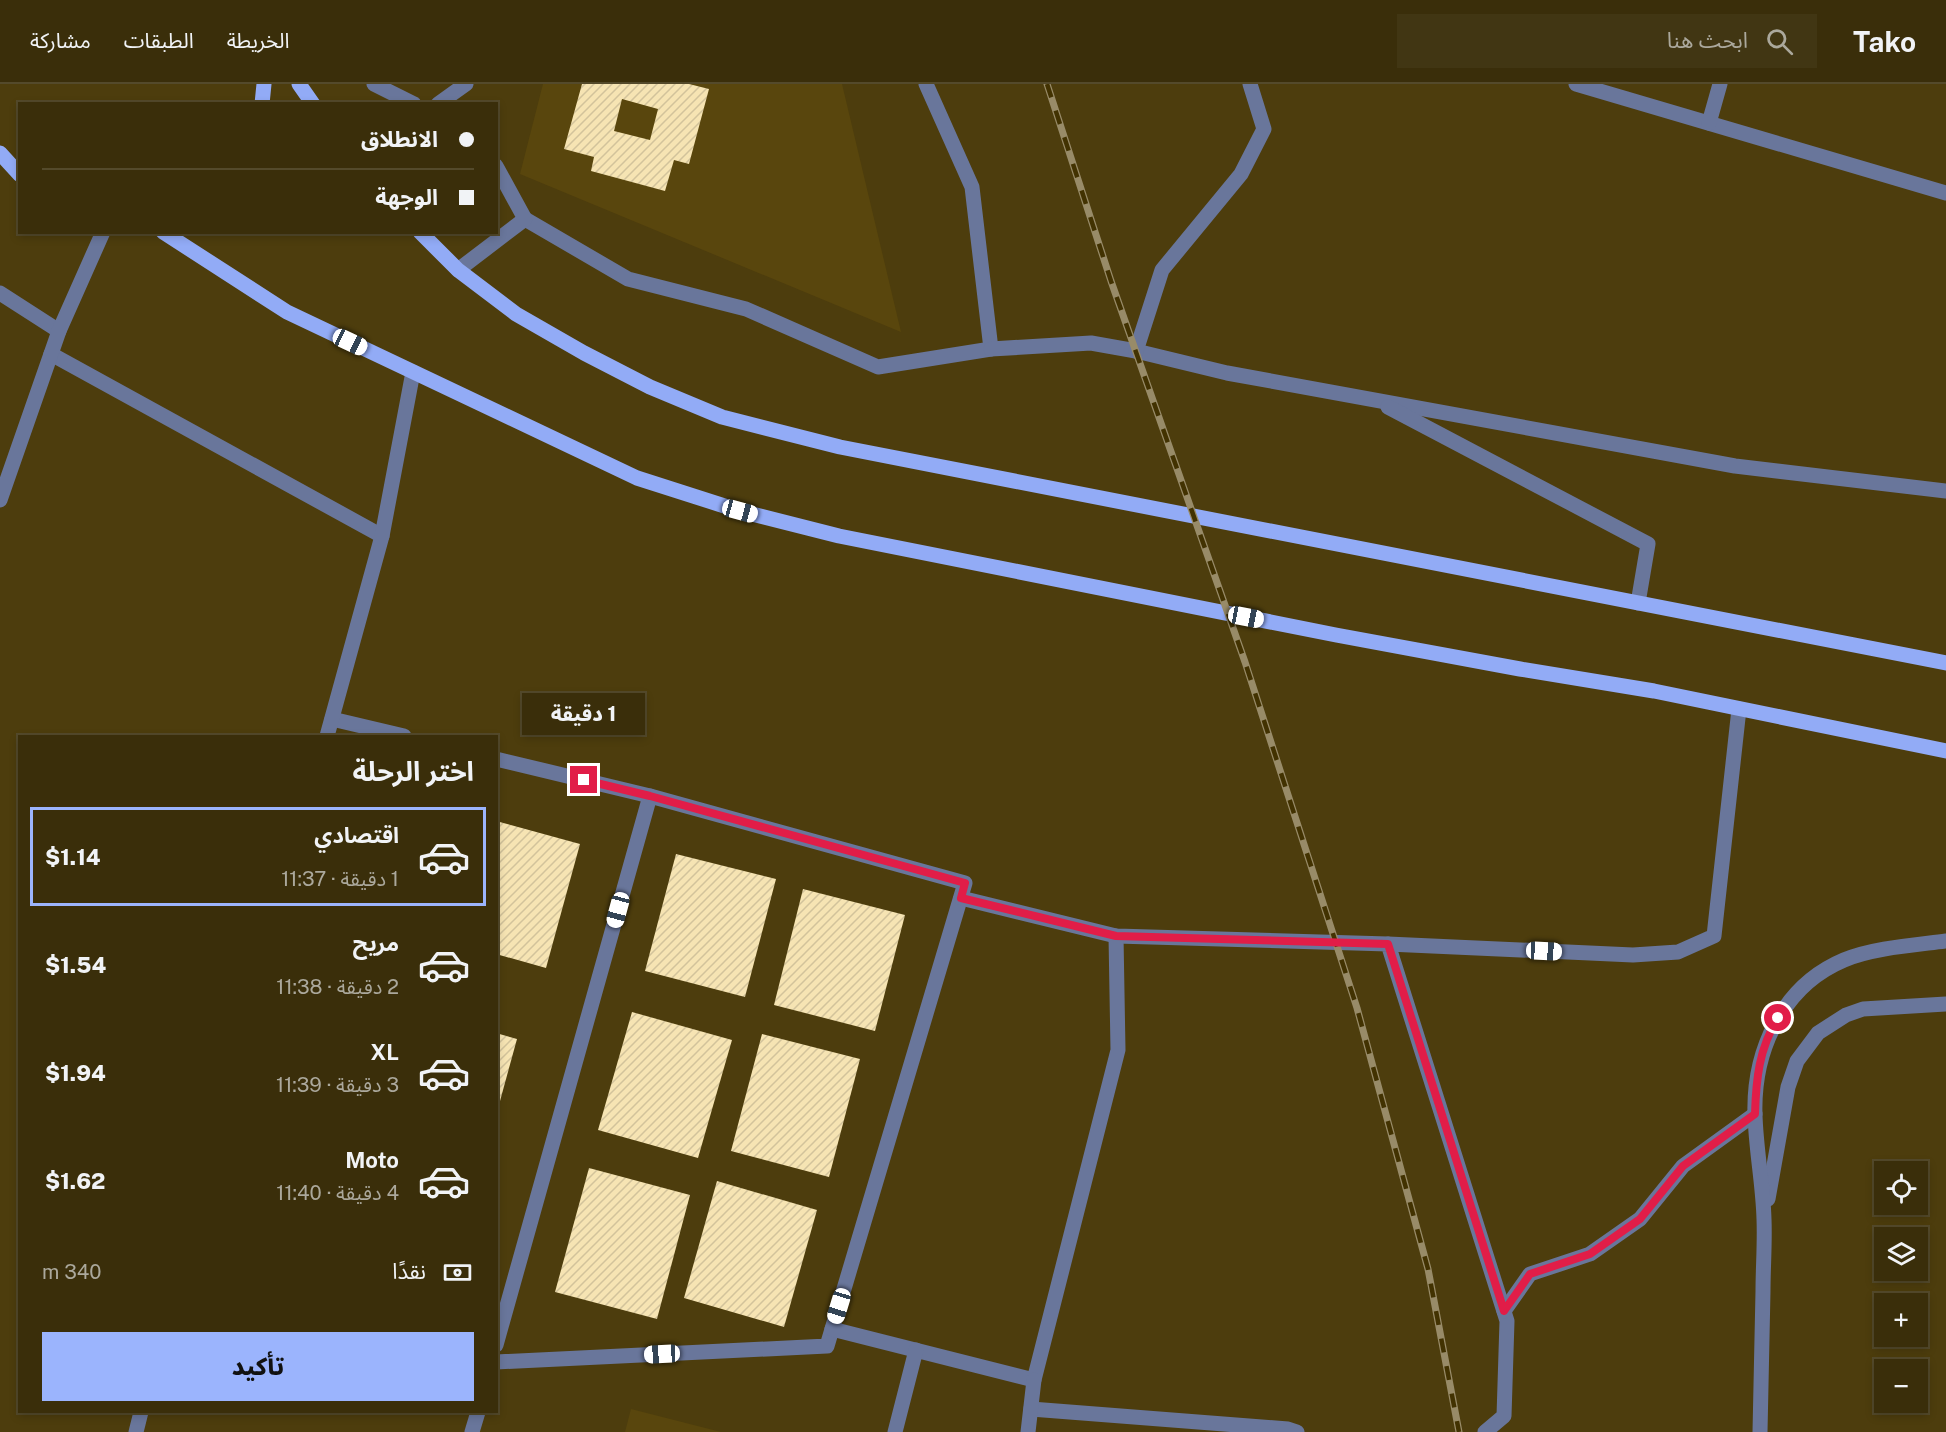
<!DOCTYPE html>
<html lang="ar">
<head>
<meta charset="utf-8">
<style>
	body { margin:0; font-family:"Public Sans","Noto Sans Arabic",sans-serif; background:#413613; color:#f1f3f6; direction:rtl; height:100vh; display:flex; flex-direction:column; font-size:22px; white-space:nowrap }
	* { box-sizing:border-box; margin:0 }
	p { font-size:20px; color:#aba89c }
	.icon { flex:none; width:33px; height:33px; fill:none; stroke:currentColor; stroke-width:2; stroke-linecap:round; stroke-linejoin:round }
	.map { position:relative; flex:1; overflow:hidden; direction:ltr }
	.drawer { position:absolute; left:18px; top:651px; width:480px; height:678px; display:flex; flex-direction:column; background:#3a2e0a; border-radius:0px; box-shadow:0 3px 9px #0003,0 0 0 2px #544a2b; direction:rtl }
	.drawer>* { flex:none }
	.guide { position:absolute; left:18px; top:18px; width:480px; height:132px; border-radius:0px; box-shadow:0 3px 9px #0003,0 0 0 2px #544a2b; direction:rtl; display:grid; align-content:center; height:132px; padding:0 24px; background:#3a2e0a }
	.tools { position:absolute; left:1874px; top:1077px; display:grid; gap:12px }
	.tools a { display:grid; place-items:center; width:54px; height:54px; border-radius:0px; background:#3a2e0a; box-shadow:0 3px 9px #0003,0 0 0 2px #544a2b; font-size:30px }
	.end { position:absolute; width:27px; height:27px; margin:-14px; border:8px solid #e11d48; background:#fff; box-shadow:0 0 0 3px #fff }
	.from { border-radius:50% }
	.bubble { position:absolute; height:42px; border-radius:0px; background:#3a2e0a; box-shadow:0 3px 9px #0003,0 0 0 2px #544a2b; font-size:20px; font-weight:800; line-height:42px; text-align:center; direction:rtl }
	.car { position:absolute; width:18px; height:36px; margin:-18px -9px; border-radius:8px; box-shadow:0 0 4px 2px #0007; background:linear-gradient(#fff 24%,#345 0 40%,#fff 0 76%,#345 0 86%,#fff 0) }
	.guide b { display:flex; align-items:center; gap:21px; height:57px; font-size:22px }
	.guide b+b { border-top:2px solid #544a2b }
	.guide i { width:15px; height:15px; background:#f1f3f6 }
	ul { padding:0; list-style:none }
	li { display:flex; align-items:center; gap:18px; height:99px; margin:0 12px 9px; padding:0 12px; border:3px solid transparent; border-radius:0px }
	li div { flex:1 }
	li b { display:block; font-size:22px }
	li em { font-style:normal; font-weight:800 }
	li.active { border-color:#9bb4fd }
	li>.icon { width:54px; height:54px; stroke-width:1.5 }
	h2 { padding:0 24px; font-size:27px; line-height:72px }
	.pay { display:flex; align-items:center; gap:15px; height:66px; padding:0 24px; font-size:22px }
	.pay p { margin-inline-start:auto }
	.action { display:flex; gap:12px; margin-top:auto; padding:12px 24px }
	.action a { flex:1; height:69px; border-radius:0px; background:#9bb4fd; color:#111; font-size:24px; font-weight:800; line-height:69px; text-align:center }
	header { display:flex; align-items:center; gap:36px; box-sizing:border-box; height:84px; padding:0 30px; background:#3a2e0a; border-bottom:2px solid #544a2b }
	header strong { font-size:28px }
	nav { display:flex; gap:33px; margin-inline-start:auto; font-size:21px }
	.search { width:420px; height:54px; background:#413613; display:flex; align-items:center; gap:15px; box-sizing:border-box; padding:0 21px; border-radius:0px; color:#aba89c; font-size:22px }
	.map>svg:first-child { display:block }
	.built { fill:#59460d }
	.building { fill:url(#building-hatch); fill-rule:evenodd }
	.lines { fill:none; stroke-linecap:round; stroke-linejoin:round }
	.minor { stroke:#69769b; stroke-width:15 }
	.major { stroke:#92abf6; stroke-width:15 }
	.rail-casing { stroke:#988b68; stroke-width:7 }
	.rail { stroke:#423201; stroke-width:4.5; stroke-dasharray:14; stroke-linecap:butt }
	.route { stroke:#e11d48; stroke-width:8 }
</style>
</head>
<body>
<header>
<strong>Tako</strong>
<div class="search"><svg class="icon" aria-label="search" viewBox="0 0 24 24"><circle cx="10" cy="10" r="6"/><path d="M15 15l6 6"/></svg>ابحث هنا</div>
<nav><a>الخريطة</a><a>الطبقات</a><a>مشاركة</a></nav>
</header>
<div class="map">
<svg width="1946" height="1348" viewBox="0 0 1946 1348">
	<defs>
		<pattern id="building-hatch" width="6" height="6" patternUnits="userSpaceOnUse" patternTransform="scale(1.5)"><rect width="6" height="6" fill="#f6e4b3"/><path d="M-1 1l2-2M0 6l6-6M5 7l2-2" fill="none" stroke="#d2c39b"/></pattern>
	</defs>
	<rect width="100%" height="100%" fill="#4d3d0d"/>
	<g class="built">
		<polygon points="543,0 842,0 901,248 520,90"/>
		<polygon points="631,1325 721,1348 625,1348"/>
	</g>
	<g class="building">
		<path d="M582,0H689L709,5L689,80L674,76L665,107L591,87L594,73L564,65ZM622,15L658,25L650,56L614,47Z"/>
		<polygon points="496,737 580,760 546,884 496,870"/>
		<polygon points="676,770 776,795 745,913 645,887"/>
		<polygon points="803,805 905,831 875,947 774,921"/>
		<polygon points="632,928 732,956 698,1074 598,1046"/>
		<polygon points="496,949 517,955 497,1028 496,1028"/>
		<polygon points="762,950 860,975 829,1093 731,1067"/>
		<polygon points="589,1084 690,1111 657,1235 555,1208"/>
		<polygon points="717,1097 817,1126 784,1243 684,1214"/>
	</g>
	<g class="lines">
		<g class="minor">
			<polyline points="374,0 414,20"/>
			<polyline points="1576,0 1946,109"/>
			<polyline points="438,20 466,0"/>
			<polyline points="1709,39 1720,0"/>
			<polyline points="525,135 628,195 746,225 878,283 991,265 972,103 926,0"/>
			<polyline points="458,186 525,135 496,82"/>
			<polyline points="0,209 59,247"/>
			<polyline points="991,265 1091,259 1136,267 1227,289 1735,382 1946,407"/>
			<polyline points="1136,267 1162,186 1241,90 1264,45 1250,0"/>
			<polyline points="51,270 382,452"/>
			<polyline points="1388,323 1648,460 1638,519"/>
			<polyline points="0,416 59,247 103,148"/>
			<polyline points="332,635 404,652"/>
			<polyline points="327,652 382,452 413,288"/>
			<polyline points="496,675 650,712 965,799 827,1262 496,1278"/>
			<polyline points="961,814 1116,852 1388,860 1507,1237 1504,1332 1485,1348"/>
			<polyline points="1388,860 1633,871 1678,868 1714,852 1739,625"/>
			<polyline points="1768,1115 1788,1003 1797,977 1818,949 1846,931 1863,925 1946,920"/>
			<polyline points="1504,1227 1530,1190 1590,1170 1640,1135 1683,1082 1755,1030"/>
			<polyline points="832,1245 1034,1296 1118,966 1116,852"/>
			<polyline points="496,1261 650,712"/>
			<polyline points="1031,1325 1288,1345 1297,1348"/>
			<polyline points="136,1348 141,1328"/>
			<polyline points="472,1348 478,1328"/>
			<polyline points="895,1348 916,1266"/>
			<polyline points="1028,1348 1034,1296"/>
			<path d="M1760,1348C1761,1301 1762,1254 1763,1207C1763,1183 1765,1159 1764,1135C1763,1100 1756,1066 1755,1031C1753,967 1782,902 1844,876C1872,864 1915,861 1946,857"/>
		</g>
		<g class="major">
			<polyline points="299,0 313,20"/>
			<polyline points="262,20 264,0"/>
			<polyline points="0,69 20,91"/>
			<polyline points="163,148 287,228 637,394 740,427 839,452 1336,551 1520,585 1654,607 1946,667"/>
			<polyline points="420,148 458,186 516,230 584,269 650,303 722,333 840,363 1946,579"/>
		</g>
		<defs>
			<polyline id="rail" points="1047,0 1111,197 1245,578 1357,924 1428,1185 1459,1348"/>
		</defs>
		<use href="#rail" class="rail-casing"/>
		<use href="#rail" class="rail"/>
	</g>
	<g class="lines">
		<path class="route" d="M584,696L650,712L965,799L961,814L1116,852L1388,860L1504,1227L1530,1190L1590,1170L1640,1135L1683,1082L1755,1030C1756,996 1759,964 1778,934"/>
	</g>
</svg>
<div class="tools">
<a><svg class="icon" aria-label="locate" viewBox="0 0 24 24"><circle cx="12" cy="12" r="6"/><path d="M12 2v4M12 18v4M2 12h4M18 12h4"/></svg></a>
<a><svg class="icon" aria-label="layers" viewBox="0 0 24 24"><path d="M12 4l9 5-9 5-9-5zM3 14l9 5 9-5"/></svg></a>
<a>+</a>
<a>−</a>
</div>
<i class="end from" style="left:1778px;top:934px"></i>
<i class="end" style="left:584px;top:696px"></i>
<div class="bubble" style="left:522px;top:609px;width:123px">1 دقيقة</div>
<i class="car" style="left:350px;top:258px;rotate:115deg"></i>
<i class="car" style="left:740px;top:427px;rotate:105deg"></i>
<i class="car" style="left:1246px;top:533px;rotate:101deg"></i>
<i class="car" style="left:618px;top:826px;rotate:195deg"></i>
<i class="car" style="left:1544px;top:867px;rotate:93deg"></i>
<i class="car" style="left:839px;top:1222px;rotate:197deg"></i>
<i class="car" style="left:662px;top:1270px;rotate:267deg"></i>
<div class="guide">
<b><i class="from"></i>الانطلاق</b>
<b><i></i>الوجهة</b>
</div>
<section class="drawer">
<h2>اختر الرحلة</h2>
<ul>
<li class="active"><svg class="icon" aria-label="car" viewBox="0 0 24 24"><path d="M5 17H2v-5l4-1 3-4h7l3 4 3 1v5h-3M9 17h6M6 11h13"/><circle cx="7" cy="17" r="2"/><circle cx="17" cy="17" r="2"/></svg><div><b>اقتصادي</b><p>1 دقيقة · 11:37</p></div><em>$1.14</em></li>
<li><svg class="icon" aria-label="car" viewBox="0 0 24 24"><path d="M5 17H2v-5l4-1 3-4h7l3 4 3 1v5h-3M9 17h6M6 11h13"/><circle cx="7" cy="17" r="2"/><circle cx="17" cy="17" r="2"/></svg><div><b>مريح</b><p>2 دقيقة · 11:38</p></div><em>$1.54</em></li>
<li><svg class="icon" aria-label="car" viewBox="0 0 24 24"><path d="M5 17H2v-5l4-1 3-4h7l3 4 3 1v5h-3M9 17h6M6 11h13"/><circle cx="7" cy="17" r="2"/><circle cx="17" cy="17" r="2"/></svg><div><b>XL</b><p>3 دقيقة · 11:39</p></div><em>$1.94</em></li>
<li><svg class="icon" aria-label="car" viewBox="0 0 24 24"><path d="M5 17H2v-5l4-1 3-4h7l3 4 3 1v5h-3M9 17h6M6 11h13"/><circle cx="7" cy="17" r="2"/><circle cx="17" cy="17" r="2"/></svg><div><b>Moto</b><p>4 دقيقة · 11:40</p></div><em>$1.62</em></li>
</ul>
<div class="pay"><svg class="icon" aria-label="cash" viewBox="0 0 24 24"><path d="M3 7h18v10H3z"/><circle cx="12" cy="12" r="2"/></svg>نقدًا<p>340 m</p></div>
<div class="action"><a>تأكيد</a></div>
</section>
</div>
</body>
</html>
